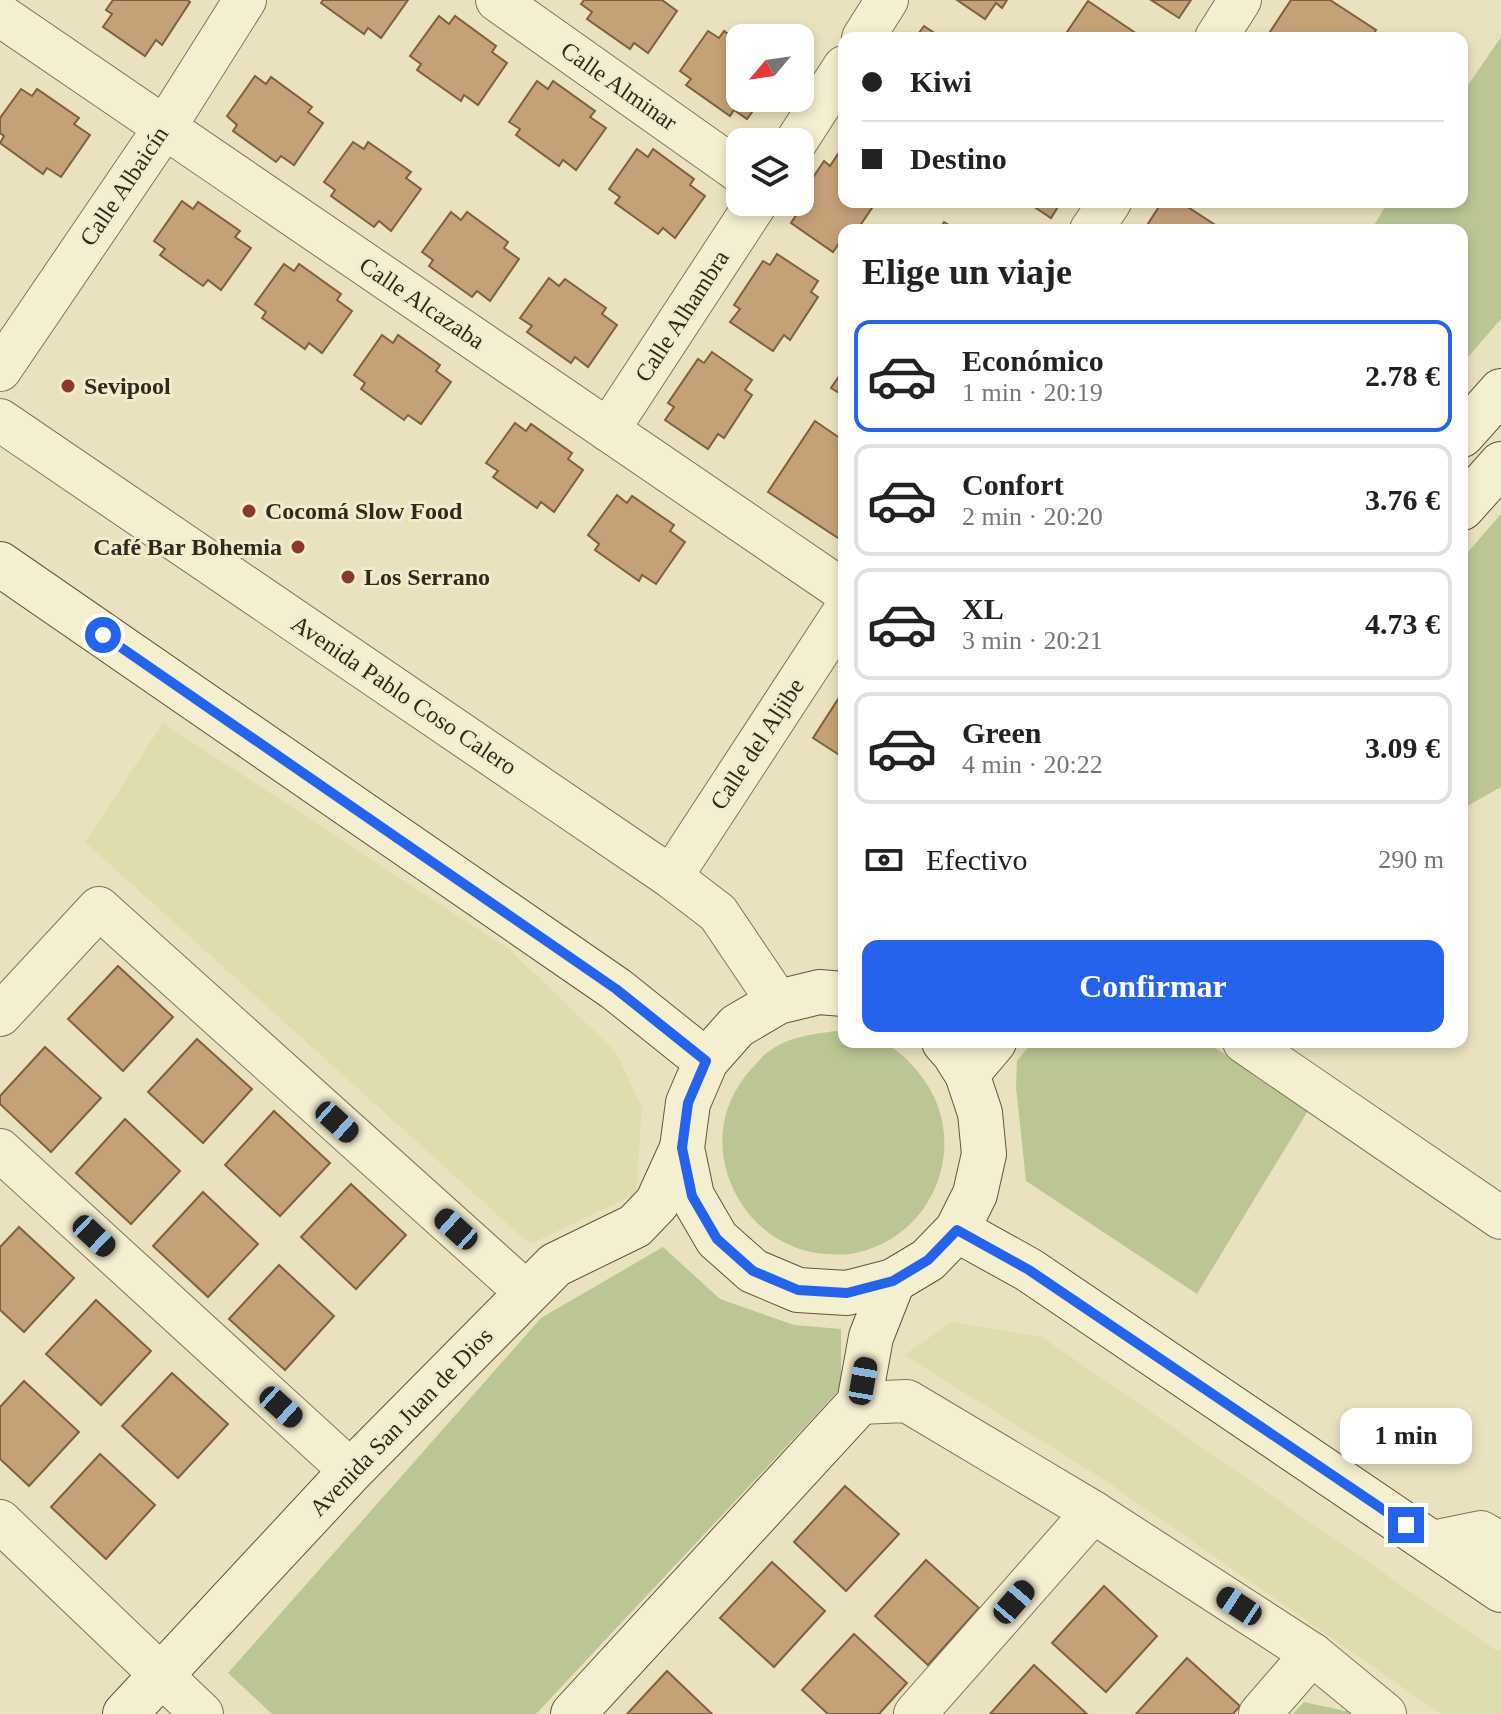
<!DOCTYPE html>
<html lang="es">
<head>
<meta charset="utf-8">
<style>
	body { margin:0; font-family:Georgia,serif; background:#f2f2f2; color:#222; height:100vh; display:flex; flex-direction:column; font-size:30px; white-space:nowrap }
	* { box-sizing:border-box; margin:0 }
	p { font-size:26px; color:#767676 }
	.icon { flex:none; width:44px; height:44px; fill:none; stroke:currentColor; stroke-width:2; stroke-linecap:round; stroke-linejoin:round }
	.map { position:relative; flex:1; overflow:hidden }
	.drawer { position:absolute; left:838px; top:224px; width:630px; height:824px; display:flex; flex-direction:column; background:#fff; border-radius:16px; box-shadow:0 4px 12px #0003 }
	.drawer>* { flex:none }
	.top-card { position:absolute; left:838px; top:32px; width:630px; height:176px; border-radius:16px; box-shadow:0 4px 12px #0003; display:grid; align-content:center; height:176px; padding:0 24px; background:#fff }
	.needle { width:52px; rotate:241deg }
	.tools { position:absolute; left:726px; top:24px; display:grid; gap:16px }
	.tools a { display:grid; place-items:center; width:88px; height:88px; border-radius:16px; background:#fff; box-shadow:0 4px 12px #0003; font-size:40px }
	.end { position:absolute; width:36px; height:36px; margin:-18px; border:10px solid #2563eb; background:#fff; box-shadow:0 0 0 4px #fff }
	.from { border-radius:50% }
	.bubble { position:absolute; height:56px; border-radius:16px; background:#fff; box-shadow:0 4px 12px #0003; font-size:26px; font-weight:700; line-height:56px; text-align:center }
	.car { position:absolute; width:24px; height:48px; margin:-24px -12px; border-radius:10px; box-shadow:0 0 6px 2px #0007; background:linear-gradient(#222 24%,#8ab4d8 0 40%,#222 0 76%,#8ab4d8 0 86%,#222 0) }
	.top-card b { display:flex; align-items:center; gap:28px; height:76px; font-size:30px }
	.top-card b+b { border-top:2px solid #e0e0e0 }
	.top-card i { width:20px; height:20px; background:#222 }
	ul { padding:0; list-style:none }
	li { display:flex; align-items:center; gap:24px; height:112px; margin:0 16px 12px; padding:0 8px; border:4px solid #e0e0e0; border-radius:16px }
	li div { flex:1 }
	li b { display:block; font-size:30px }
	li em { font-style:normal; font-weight:700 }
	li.on { border-color:#2563eb }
	li>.icon { width:72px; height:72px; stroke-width:1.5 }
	h2 { padding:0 24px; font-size:36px; line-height:96px }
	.pay { display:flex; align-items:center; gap:20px; height:88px; padding:0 24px; font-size:30px }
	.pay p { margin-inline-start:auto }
	.action { display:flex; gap:16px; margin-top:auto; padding:16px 24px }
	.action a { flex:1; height:92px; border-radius:16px; background:#2563eb; color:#fff; font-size:32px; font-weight:700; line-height:92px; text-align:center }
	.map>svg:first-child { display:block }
	.farmland { fill:#dfdcad }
	.green { fill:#bbc694 }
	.building { fill:#c5a178; stroke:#7e6041; stroke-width:2 }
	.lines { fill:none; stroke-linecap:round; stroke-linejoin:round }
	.street-casing { stroke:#817359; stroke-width:44 }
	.secondary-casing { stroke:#62543c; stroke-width:46 }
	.street { stroke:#f5efd1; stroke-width:42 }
	.secondary { stroke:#f5efd1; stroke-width:44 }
	.route { stroke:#2563eb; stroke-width:10 }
	.poi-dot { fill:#8b382e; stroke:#f2ecce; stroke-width:3 }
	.labels { text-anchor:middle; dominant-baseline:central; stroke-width:6; stroke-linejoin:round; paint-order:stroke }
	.street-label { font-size:24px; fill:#31291c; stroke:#f2ecce }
	.poi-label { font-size:24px; font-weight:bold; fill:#31291c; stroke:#f2ecce; text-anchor:start }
</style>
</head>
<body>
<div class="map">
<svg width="1501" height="1714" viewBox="0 0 1501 1714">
	<rect width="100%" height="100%" fill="#eae2bf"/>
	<g class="farmland">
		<polygon points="163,723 510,950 615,1051 642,1107 636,1194 530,1244 85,842"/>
		<polygon points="952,1322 1042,1337 1501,1654 1501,1714 1441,1714 1100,1477 904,1355"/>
	</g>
	<g class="green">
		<polygon points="1501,37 1501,319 1462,364 1462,230 1371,230 1388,202 1462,202 1462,94"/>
		<polygon points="1501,514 1501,787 1462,809 1462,559"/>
		<path d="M836,1031L844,1032V1042C855,1042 870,1039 880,1042C896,1047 908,1060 918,1072C974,1138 936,1240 850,1254C843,1255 834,1254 826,1254C792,1252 759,1232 741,1203C712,1157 717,1104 755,1065C759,1061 763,1055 768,1052C788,1037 812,1034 836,1031Z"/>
		<polygon points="1032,1042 1206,1042 1309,1109 1197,1294 1026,1181 1016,1087 1017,1061"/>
		<polygon points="663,1247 720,1299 794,1325 841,1329 841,1388 536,1714 272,1714 228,1673 541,1318"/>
		<polygon points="1304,1702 1359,1714 1293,1714"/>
	</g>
	<g class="building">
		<polygon points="113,0 187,0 190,2 162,45 156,40 145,56 103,27 112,14 106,10"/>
		<polygon points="323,0 408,0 381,38 368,28 364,34 321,3"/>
		<polygon points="584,0 662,0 677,11 648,53 634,43 630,49 587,19 592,12 581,4"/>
		<polygon points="957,0 1007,0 1002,8 996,3 985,19"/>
		<polygon points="1151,0 1191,0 1179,18"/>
		<polygon points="1291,0 1330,0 1376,30 1370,38 1266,38"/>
		<polygon points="1088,1 1143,38 1063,38"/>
		<polygon points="439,16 449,24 455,16 496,46 492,52 507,63 478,105 464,95 461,101 417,70 421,64 410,56"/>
		<polygon points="924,26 942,38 907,38 910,33 916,37"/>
		<polygon points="708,31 719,38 724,31 740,43 740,98 762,98 747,119 734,110 730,116 686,85 691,79 680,71"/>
		<polygon points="255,76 266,84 271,77 312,107 308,112 323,123 294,165 281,156 276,162 233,131 237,125 227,116"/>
		<polygon points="537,81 548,89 553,81 595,111 590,117 606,128 576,170 563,160 559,166 516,135 520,129 509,122"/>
		<polygon points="21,89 32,96 37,89 79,118 74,124 90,135 61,177 47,168 43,174 0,143 4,136 0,133 0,118"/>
		<polygon points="353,142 364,149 368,142 411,172 406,178 421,189 391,231 379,221 374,227 331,196 335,190 324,182"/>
		<polygon points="637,149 648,157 653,149 694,179 690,185 705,196 675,238 663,228 658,234 615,203 620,197 609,189"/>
		<polygon points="838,154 844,158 844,202 876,202 857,230 844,230 844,236 833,252 791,223 800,209 794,205 796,202 800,202 800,197 824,161 830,166"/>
		<polygon points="182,201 193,209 198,202 240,231 235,237 251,248 221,290 208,280 203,286 160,255 165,249 154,241"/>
		<polygon points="1027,202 1061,202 1051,218"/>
		<polygon points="1162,202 1180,202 1223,230 1144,230"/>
		<polygon points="451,212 461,220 467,212 508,242 504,248 519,259 490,301 477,291 472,297 429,266 433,260 422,252"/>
		<polygon points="944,222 957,230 939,230"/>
		<polygon points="777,254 818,281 811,292 818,297 790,340 784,335 773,351 730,322 740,309 734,305 763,261 770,265"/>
		<polygon points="284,264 294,271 299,264 341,294 337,300 352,311 322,353 309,343 305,349 262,318 266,312 255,304"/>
		<polygon points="549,278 559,286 565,279 606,308 602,314 617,325 588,367 575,357 571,363 527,332 532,326 520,318"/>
		<polygon points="382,335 393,343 398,335 440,365 436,371 451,382 421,424 408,415 404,420 361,389 365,383 354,375"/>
		<polygon points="712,352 752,380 745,390 752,395 724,438 718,434 708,449 665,420 674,407 668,403 698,359 704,363"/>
		<polygon points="844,369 844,396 831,388"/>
		<polygon points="815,421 844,441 844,536 841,540 768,492"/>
		<polygon points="515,423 526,431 531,424 572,453 568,459 583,470 554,512 541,502 537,508 493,477 498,471 486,463"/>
		<polygon points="617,495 627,503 632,496 674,525 670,531 685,542 656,584 642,575 639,581 595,550 599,544 588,535"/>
		<polygon points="844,690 844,758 813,738"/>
		<polygon points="118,966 173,1017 123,1071 68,1019"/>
		<polygon points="197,1039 252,1089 203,1143 148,1092"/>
		<polygon points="45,1047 101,1098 51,1152 0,1104 0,1096"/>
		<polygon points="274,1111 330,1163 280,1216 225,1165"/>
		<polygon points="125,1119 180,1171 131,1224 76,1173"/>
		<polygon points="351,1184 406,1235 356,1289 301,1237"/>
		<polygon points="203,1192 258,1244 208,1297 153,1246"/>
		<polygon points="19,1227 74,1278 24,1332 0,1310 0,1247"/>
		<polygon points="279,1265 334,1316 285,1370 229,1319"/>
		<polygon points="96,1300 151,1351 101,1405 46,1354"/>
		<polygon points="172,1373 228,1424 178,1478 122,1426"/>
		<polygon points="24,1381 79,1432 29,1486 0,1459 0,1407"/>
		<polygon points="100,1454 155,1505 106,1559 51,1507"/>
		<polygon points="845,1486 899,1534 846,1591 794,1542"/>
		<polygon points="926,1560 979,1608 928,1665 875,1616"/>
		<polygon points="772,1562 825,1611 774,1667 720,1618"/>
		<polygon points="1104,1586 1157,1636 1106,1692 1052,1643"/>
		<polygon points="854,1634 907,1683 879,1714 828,1714 802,1690"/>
		<polygon points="1187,1658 1240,1706 1233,1714 1136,1714"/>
		<polygon points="1034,1665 1087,1714 990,1714"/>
		<polygon points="667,1671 712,1714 627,1714"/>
	</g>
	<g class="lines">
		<defs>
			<g id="street">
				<polyline points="497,0 740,172"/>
				<polyline points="0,15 844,591"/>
				<polyline points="863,38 887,0"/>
				<polyline points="1216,38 1240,0"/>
				<polyline points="796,142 844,67"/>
				<polyline points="1091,230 1110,202"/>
				<polyline points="0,370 165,127 245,0"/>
				<polyline points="0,420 671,877 718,913 778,1002"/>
				<polyline points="608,430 757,202"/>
				<polyline points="671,877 844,612"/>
				<polyline points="0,1015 99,908 527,1293"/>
				<polyline points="1244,1042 1501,1218"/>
				<polyline points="0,1150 351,1471"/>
				<polyline points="859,1403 907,1401 1093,1512 1312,1654 1385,1714"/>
				<polyline points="0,1521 202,1714"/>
				<polyline points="1432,1542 1481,1532 1501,1544"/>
				<polyline points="915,1714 1093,1512"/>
				<polyline points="1260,1714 1312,1654"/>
			</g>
			<g id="secondary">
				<polyline points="1462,435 1501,391"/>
				<polyline points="1462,508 1501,464"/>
				<polyline points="0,564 616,989 706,1061"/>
				<polyline points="844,994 819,992 778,1002 737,1026 706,1061 688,1103 682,1148 692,1196 717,1239 753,1271 798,1290 847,1293 893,1281 928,1260 957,1230 975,1194 984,1154 980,1113 967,1074 953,1052 944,1042"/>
				<polyline points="967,1074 994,1042"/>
				<polyline points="957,1230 1029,1270 1501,1590"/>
				<polyline points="125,1714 351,1471 555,1265 635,1226 657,1203 682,1148"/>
				<polyline points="573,1714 859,1403 871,1337 893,1281"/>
			</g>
		</defs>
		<use href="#street" class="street-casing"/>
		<use href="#secondary" class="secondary-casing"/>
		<use href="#street" class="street"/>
		<use href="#secondary" class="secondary"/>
	</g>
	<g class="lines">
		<polyline class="route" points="103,635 616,989 706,1061 688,1103 682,1148 692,1196 717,1239 753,1271 798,1290 847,1293 893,1281 928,1260 957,1230 1029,1270 1406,1525"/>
	</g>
	<g class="poi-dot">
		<circle cx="68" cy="386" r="8"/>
		<circle cx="249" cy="511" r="8"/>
		<circle cx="298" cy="547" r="8"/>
		<circle cx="348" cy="577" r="8"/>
	</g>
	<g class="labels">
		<g class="street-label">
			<text transform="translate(619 86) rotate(35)">Calle Alminar</text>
			<text transform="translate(124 186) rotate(-56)">Calle Albaicín</text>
			<text transform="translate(422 303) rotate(34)">Calle Alcazaba</text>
			<text transform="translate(682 316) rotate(-57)">Calle Alhambra</text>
			<text transform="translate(404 695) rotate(34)">Avenida Pablo Coso Calero</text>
			<text transform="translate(757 744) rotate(-57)">Calle del Aljibe</text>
			<text transform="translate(401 1422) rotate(-46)">Avenida San Juan de Dios</text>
		</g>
		<g class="poi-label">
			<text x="84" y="386">Sevipool</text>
			<text x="265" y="511">Cocomá Slow Food</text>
			<text x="282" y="547" text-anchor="end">Café Bar Bohemia</text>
			<text x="364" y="577">Los Serrano</text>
		</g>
	</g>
</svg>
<div class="tools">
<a><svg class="needle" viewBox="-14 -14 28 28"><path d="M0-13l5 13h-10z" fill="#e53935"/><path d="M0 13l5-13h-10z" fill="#767676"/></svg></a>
<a><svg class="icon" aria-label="layers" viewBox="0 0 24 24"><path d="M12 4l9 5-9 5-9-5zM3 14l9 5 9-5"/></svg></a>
</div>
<i class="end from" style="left:103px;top:635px"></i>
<i class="end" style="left:1406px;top:1525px"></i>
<div class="bubble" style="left:1340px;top:1408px;width:132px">1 min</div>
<i class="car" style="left:337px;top:1122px;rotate:132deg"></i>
<i class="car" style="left:456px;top:1229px;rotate:312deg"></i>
<i class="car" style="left:94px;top:1236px;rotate:133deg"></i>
<i class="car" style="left:863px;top:1381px;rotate:10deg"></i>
<i class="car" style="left:281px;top:1407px;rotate:132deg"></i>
<i class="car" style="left:1014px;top:1602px;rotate:41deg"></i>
<i class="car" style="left:1239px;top:1606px;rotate:303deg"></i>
<div class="top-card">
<b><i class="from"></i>Kiwi</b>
<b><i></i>Destino</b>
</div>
<section class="drawer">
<h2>Elige un viaje</h2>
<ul>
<li class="on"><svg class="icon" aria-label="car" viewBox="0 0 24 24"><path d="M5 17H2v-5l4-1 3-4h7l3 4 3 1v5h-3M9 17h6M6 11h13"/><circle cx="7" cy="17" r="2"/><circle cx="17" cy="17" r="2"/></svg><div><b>Económico</b><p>1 min · 20:19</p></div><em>2.78 €</em></li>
<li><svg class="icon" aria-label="car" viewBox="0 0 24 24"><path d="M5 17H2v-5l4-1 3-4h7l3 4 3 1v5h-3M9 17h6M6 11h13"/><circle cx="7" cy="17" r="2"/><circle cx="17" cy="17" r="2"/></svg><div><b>Confort</b><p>2 min · 20:20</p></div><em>3.76 €</em></li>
<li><svg class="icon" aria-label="car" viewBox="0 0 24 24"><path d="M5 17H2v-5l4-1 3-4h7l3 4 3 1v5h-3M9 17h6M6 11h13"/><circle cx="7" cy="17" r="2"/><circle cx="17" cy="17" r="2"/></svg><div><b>XL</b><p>3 min · 20:21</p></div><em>4.73 €</em></li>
<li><svg class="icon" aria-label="car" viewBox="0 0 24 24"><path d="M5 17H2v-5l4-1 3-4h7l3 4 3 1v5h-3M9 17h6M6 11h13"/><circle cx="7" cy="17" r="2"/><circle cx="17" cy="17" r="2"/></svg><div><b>Green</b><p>4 min · 20:22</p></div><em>3.09 €</em></li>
</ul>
<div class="pay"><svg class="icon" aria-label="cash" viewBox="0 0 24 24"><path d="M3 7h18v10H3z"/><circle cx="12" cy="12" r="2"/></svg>Efectivo<p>290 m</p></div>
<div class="action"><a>Confirmar</a></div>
</section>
</div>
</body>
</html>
